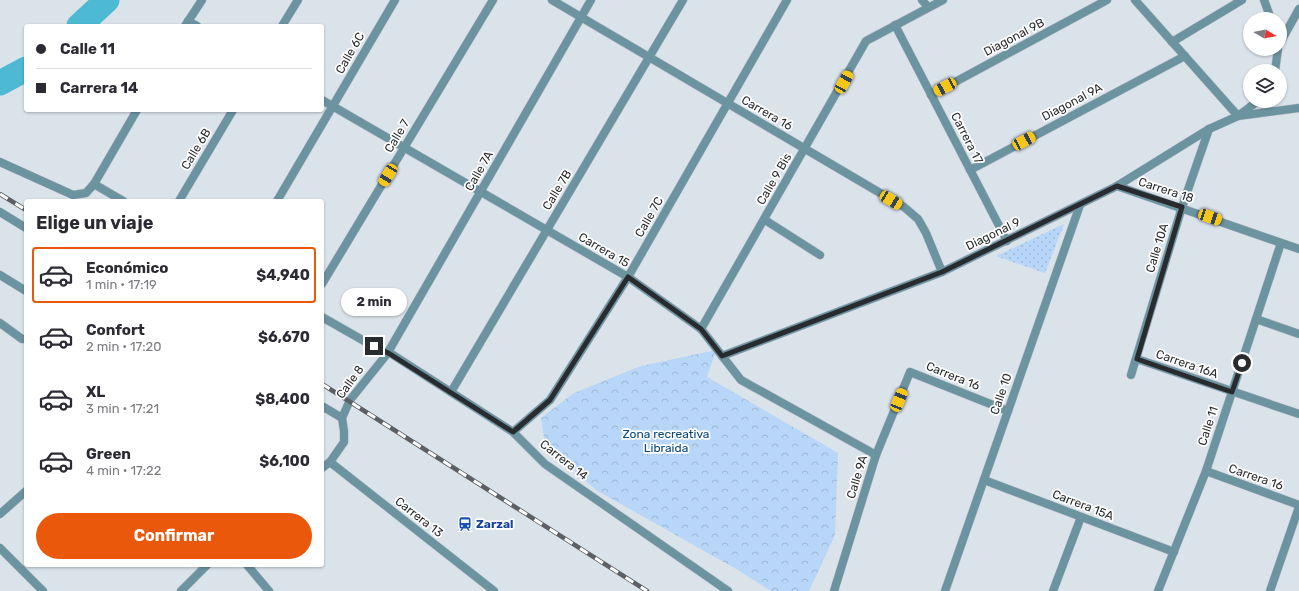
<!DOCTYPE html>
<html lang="es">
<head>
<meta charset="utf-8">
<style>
	body { margin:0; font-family:Rubik,sans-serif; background:#f2f2f3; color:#2b2b33; height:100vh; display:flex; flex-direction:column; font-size:15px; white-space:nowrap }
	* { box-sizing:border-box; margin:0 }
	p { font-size:13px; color:#7c7c81 }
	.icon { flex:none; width:22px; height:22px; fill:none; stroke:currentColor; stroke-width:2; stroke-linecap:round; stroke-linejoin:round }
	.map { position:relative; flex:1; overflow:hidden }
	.panel { position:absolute; left:24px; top:199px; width:300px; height:368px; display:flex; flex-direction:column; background:#fff; border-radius:4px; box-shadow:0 1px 3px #0004 }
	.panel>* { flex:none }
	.hud { position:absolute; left:24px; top:24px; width:300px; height:88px; border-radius:4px; box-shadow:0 1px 3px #0004; display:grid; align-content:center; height:88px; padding:0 12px; background:#fff }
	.needle { width:26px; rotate:100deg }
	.buttons { position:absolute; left:1243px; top:12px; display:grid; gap:8px }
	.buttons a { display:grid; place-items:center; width:44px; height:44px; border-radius:50%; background:#fff; box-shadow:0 1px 3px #0004; font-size:20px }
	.end { position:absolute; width:18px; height:18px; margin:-9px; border:5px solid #292c2f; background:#fff; box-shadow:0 0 0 2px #fff }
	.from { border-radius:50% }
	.bubble { position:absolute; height:28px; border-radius:14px; background:#fff; box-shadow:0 1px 3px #0004; font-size:13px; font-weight:700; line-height:28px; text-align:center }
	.car { position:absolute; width:12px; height:24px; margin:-12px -6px; border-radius:5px; box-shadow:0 0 3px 1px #0007; background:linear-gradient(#f5c518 24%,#345 0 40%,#f5c518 0 76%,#345 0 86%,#f5c518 0) }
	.hud b { display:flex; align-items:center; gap:14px; height:38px; font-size:15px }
	.hud b+b { border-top:1px solid #e1e1e2 }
	.hud i { width:10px; height:10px; background:#2b2b33 }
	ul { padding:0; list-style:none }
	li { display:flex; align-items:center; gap:12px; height:56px; margin:0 8px 6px; padding:0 4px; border:2px solid transparent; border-radius:4px }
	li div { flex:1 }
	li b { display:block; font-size:15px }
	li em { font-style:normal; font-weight:700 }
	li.current { border-color:#ea580c }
	li>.icon { width:36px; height:36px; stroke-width:1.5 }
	h2 { padding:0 12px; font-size:18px; line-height:48px }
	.cta { display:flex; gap:8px; margin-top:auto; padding:8px 12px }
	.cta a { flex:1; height:46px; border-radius:24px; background:#ea580c; color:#fff; font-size:16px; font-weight:700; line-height:46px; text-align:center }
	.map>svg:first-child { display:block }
	.grass { fill:url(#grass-dots) }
	.forest { fill:url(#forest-crowns) }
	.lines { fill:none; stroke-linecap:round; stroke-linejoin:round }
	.river { stroke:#4db9d3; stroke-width:25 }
	.service-casing { stroke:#b7bec5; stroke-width:9 }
	.minor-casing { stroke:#b7bec5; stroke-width:9 }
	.tertiary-casing { stroke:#b7bec5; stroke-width:9 }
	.service { stroke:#6c93a0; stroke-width:8 }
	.minor { stroke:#6c93a0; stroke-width:8 }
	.tertiary { stroke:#6c93a0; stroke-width:8 }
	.rail-casing { stroke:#5c6065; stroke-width:4.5 }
	.rail { stroke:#fff; stroke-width:3; stroke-dasharray:9; stroke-linecap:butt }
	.route { stroke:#292c2f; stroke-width:5 }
	.labels { text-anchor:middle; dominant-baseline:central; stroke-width:3.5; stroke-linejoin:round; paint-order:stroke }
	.street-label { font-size:12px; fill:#292c2f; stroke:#fff }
	.park-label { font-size:12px; fill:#05457a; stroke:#fff }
	.transit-label { font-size:12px; font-weight:bold; fill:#164399; stroke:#fff; text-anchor:start }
</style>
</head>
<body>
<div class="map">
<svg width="1299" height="591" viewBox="0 0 1299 591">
	<defs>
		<pattern id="grass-dots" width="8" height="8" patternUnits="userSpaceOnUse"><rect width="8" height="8" fill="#b7d6f8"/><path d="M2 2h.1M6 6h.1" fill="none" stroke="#9db8d5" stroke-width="1.8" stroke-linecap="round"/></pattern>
		<pattern id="forest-crowns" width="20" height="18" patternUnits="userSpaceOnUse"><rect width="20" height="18" fill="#b7d6f8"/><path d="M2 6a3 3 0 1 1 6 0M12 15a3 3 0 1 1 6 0" fill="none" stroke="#9db8d5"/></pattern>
	</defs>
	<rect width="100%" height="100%" fill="#dae2ea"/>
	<polygon class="grass" points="1064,224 1045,273 996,256"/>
	<polygon class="forest" points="716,350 707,377 838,453 835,535 809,591 771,591 738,570 596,490 545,444 541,418 574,393 641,366"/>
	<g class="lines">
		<g class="river">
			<polyline points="79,26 107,0"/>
			<polyline points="0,83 26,69"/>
		</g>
		<defs>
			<g id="service">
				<polyline points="0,212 26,228"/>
				<polyline points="0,275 26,291"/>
				<polyline points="0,323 22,339 26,339"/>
				<polyline points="322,406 342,418"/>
			</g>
			<g id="minor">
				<polyline points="552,0 904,207 918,219 926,233 942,272"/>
				<polyline points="922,0 928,7"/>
				<polyline points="1135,0 1238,116 1299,108"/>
				<polyline points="1264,0 1271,19"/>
				<polyline points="188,21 197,26"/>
				<polyline points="895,25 1007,241"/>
				<polyline points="185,26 202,0"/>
				<polyline points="282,26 298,0"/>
				<polyline points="1172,42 1242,0"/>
				<polyline points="1280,43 1299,9"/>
				<polyline points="1275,71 1278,49"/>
				<polyline points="931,95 1107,0"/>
				<polyline points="322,100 628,277 701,329 741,380 876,455"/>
				<polyline points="0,162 73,195 86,193 94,184 137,110"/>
				<polyline points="970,170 1185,56"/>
				<polyline points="94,184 123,201"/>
				<polyline points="1117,186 1299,249"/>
				<polyline points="179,201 233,110"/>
				<polyline points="277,201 395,0"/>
				<polyline points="765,220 820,255"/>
				<polyline points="322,284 493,0"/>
				<polyline points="322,317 387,354 390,353 513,432 545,464 728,591"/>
				<polyline points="1256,319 1299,334"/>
				<polyline points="701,329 866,41 943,0"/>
				<polyline points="722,356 942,272 1117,186 1209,129 1238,116 1258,101"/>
				<polyline points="1137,359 1299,414"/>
				<polyline points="1131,375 1182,207 1209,129"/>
				<polyline points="451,392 683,0"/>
				<polyline points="513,432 550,400 628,277 787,0"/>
				<polyline points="330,462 494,591"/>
				<polyline points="322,468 330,462 344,442 344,431 342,418 350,400 387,354 591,0"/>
				<polyline points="1206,471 1299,505"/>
				<polyline points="984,480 1174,552"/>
				<polyline points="0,514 26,491"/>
				<polyline points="247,565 269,591"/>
				<polyline points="181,591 207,565"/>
				<polyline points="834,591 876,455 910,372 1008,411"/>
				<polyline points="945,591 1080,205"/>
				<polyline points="1053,591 1081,517"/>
				<polyline points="1158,591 1206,471 1281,243"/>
				<polyline points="1270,591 1299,507"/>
			</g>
			<polyline id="tertiary" points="0,548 43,591"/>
		</defs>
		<use href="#service" class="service-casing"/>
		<use href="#minor" class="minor-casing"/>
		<use href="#tertiary" class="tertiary-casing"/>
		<use href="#service" class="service"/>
		<use href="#minor" class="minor"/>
		<use href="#tertiary" class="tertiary"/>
		<defs>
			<g id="rail">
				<polyline points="0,194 26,210"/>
				<polyline points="322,384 647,591"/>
			</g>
		</defs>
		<use href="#rail" class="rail-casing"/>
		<use href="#rail" class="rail"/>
	</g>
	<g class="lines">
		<polyline class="route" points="374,346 390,354 513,432 550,400 628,277 701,329 722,356 942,272 1117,186 1182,207 1137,359 1232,392 1242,363"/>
	</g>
	<defs>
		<symbol id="station-bare" viewBox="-9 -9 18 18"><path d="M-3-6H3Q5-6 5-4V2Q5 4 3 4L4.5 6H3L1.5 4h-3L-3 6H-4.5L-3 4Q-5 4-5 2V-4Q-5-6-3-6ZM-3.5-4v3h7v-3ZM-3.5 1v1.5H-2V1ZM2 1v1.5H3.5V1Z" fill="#1a4fb4" stroke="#fff" stroke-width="2.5" paint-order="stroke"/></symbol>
	</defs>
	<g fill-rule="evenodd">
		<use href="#station-bare" x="455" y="514" width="20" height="20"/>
	</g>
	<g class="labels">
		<g class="street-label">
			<text transform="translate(1014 37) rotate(-28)">Diagonal 9B</text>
			<text transform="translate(350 53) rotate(-60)">Calle 6C</text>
			<text transform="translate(1072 102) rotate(-28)">Diagonal 9A</text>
			<text transform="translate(767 113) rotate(30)">Carrera 16</text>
			<text transform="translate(397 136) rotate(-59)">Calle 7</text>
			<text transform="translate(967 138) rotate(63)">Carrera 17</text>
			<text transform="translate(196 149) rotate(-59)">Calle 6B</text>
			<text transform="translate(479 171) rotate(-60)">Calle 7A</text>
			<text transform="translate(774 179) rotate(-60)">Calle 9 Bis</text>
			<text transform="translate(557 190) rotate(-59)">Calle 7B</text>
			<text transform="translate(1166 190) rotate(18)">Carrera 18</text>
			<text transform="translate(649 217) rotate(-60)">Calle 7C</text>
			<text transform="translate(993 234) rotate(-26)">Diagonal 9</text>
			<text transform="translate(1157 248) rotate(-73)">Calle 10A</text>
			<text transform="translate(604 250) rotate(30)">Carrera 15</text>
			<text transform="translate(1187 364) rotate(19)">Carrera 16A</text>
			<text transform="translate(953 376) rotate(22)">Carrera 16</text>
			<text transform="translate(350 382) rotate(-54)">Calle 8</text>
			<text transform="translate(1001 394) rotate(-71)">Calle 10</text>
			<text transform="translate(1208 426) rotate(-72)">Calle 11</text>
			<text transform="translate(564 460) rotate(38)">Carrera 14</text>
			<text transform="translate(857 477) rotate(-73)">Calle 9A</text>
			<text transform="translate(1256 477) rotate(19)">Carrera 16</text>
			<text transform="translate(1083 505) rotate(21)">Carrera 15A</text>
			<text transform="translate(419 517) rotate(38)">Carrera 13</text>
		</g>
		<g class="park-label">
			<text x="666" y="434">Zona recreativa<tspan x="666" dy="14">Libraida</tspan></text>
		</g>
		<g class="transit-label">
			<text x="476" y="524">Zarzal</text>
		</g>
	</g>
</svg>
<div class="buttons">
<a><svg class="needle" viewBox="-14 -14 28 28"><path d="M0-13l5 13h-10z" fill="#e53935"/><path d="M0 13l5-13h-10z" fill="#7c7c81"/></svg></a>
<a><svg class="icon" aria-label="layers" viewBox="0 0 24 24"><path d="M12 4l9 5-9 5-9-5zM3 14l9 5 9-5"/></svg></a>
</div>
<i class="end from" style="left:1242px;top:363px"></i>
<i class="end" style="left:374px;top:346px"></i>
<div class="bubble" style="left:341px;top:288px;width:66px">2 min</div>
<i class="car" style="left:844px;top:82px;rotate:29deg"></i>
<i class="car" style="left:945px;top:87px;rotate:242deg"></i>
<i class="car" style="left:1024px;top:141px;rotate:62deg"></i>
<i class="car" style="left:388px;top:175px;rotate:211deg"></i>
<i class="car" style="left:891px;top:200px;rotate:121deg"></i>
<i class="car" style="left:1210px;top:217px;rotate:109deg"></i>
<i class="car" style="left:899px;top:400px;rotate:22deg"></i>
<div class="hud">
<b><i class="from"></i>Calle 11</b>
<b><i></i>Carrera 14</b>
</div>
<section class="panel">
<h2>Elige un viaje</h2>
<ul>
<li class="current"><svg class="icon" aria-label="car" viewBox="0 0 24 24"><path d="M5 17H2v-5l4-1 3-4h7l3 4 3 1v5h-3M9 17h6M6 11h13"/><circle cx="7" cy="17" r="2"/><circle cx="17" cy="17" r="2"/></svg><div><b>Económico</b><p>1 min · 17:19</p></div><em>$4,940</em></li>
<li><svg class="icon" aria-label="car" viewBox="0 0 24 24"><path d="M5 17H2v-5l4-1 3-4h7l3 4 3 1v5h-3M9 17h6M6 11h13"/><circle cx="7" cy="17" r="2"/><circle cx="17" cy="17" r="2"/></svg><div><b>Confort</b><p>2 min · 17:20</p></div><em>$6,670</em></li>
<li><svg class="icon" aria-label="car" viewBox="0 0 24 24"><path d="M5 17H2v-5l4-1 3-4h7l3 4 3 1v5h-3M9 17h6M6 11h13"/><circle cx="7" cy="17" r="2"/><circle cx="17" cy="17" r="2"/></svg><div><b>XL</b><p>3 min · 17:21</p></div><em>$8,400</em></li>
<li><svg class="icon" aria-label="car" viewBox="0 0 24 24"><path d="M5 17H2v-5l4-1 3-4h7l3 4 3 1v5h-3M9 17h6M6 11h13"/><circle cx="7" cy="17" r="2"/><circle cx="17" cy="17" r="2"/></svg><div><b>Green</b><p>4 min · 17:22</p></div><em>$6,100</em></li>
</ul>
<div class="cta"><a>Confirmar</a></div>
</section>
</div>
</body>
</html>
